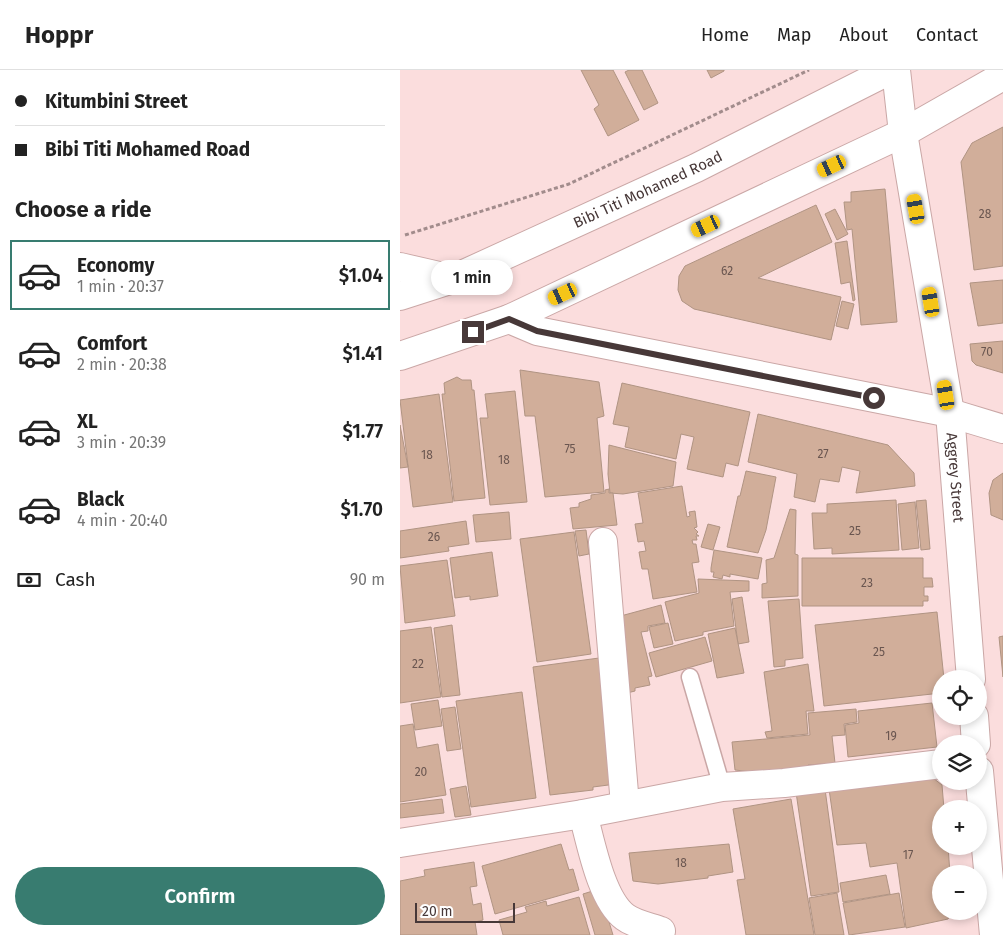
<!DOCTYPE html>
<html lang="en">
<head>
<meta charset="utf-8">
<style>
	body { margin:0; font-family:"Fira Sans",sans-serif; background:#f2f2f2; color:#222; height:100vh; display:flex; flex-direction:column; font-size:19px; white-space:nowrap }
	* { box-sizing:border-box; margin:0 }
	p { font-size:16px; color:#767676 }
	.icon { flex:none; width:28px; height:28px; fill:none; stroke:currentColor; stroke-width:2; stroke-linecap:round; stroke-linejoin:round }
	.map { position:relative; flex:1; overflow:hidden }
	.panel { display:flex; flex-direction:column; background:#fff; width:400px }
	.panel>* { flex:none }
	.top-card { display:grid; align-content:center; height:110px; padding:0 15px; background:#fff }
	.tools { position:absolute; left:532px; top:600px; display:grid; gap:10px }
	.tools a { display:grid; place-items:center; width:55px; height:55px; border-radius:50%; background:#fff; box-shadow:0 2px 8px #0003; font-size:25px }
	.scale { position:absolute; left:15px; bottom:12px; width:100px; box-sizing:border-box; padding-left:5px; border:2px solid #473838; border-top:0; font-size:14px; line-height:18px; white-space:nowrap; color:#473838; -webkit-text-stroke:4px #fff; paint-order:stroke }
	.end { position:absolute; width:22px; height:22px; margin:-11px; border:6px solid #473838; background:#fff; box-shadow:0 0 0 2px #fff }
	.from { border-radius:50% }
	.bubble { position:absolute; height:35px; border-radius:18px; background:#fff; box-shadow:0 2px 8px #0003; font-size:16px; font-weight:600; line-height:35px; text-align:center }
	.car { position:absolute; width:15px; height:30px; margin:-15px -8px; border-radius:6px; box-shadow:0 0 4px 1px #0007; background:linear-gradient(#f5c518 24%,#345 0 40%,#f5c518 0 76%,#345 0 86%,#f5c518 0) }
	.top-card b { display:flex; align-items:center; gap:18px; height:48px; font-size:19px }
	.top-card b+b { border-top:1px solid #e0e0e0 }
	.top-card i { width:12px; height:12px; background:#222 }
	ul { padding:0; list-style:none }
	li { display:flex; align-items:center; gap:15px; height:70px; margin:0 10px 8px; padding:0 5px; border:2px solid transparent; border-radius:0px }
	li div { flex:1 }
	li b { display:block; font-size:19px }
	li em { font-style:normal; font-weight:600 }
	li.on { border-color:#387c70 }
	li>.icon { width:45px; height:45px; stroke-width:1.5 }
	h2 { padding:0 15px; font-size:22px; line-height:60px }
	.pay { display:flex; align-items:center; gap:12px; height:55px; padding:0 15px; font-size:19px }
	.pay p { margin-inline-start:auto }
	.action { display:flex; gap:10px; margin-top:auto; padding:10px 15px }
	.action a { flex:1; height:58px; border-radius:30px; background:#387c70; color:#fff; font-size:20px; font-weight:600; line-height:58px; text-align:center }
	header { display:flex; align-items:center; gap:30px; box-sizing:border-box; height:70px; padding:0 25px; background:#fff; border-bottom:1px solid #e0e0e0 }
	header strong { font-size:24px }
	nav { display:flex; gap:28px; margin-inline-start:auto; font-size:18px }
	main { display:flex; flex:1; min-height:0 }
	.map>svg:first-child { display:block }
	.building { fill:#d1ae9a; stroke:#b09483 }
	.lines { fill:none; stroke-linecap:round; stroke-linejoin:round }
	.service-casing { stroke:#caa7a6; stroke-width:19 }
	.minor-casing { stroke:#caa7a6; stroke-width:30 }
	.trunk-casing { stroke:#caa7a6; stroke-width:30 }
	.path { stroke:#a28c8c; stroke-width:3; stroke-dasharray:4 2.5; stroke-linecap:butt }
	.service { stroke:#fff; stroke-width:16 }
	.minor { stroke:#fff; stroke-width:28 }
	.trunk { stroke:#fff; stroke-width:28 }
	.route { stroke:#473838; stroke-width:6 }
	.labels { text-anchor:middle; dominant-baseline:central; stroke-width:4; stroke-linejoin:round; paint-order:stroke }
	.number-label { font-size:12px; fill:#6a5650 }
	.street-label { font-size:15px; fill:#473838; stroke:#fff }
</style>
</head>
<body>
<header>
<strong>Hoppr</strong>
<nav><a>Home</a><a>Map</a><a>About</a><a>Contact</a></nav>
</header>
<main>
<section class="panel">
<div class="top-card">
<b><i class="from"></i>Kitumbini Street</b>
<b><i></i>Bibi Titi Mohamed Road</b>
</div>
<h2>Choose a ride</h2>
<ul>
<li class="on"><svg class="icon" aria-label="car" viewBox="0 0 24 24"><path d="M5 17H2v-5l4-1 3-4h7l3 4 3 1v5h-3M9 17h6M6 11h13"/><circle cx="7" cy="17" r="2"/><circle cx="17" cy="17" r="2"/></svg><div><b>Economy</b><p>1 min · 20:37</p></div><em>$1.04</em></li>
<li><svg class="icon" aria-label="car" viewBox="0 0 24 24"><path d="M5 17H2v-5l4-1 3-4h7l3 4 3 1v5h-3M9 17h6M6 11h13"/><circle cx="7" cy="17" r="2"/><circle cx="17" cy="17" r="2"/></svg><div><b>Comfort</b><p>2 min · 20:38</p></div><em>$1.41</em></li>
<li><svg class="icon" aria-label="car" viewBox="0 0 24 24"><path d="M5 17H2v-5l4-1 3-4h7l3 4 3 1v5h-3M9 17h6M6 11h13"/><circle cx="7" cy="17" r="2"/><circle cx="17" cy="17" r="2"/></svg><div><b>XL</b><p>3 min · 20:39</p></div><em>$1.77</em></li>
<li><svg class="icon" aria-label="car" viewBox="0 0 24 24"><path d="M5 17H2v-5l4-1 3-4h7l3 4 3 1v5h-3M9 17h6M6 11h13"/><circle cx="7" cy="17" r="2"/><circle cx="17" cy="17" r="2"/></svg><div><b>Black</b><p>4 min · 20:40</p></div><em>$1.70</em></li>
</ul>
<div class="pay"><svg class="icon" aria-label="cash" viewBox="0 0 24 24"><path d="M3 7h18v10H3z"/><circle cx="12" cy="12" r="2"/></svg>Cash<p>90 m</p></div>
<div class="action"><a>Confirm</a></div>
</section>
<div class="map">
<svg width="603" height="865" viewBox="0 0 603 865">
	<rect width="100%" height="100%" fill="#fbdddd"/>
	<g class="building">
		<polygon points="181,0 213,0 239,50 208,66 194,39 199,35"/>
		<polygon points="229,0 242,0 258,33 244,40 225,2"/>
		<polygon points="307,0 324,0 324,1 311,8"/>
		<polygon points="603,57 603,196 574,200 561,92 572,73"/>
		<polygon points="485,119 497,252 461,255 452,159 447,160 444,132 451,132 451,122"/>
		<polygon points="416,135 432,172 358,208 441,227 431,270 294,239 282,231 278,220 279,206 285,196"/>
		<polygon points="435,139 448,164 437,170 425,144"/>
		<polygon points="447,171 455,230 453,231 450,212 441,214 435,173"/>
		<polygon points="603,210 603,253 578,256 570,213"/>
		<polygon points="442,231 454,234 448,259 436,256"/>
		<polygon points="603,271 603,303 576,295 572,291 570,274"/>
		<polygon points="120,300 199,312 204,346 197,348 204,422 145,427 135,346 125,346"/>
		<polygon points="57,307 62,310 71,310 72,320 74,320 85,428 54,431 42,324 45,324 44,313"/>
		<polygon points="222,313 350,342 338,396 326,393 323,407 287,399 294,367 281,364 276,389 225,377 229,357 213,354"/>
		<polygon points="115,321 127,432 90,435 80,348 88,348 85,324"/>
		<polygon points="39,324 53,432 13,437 0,330"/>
		<polygon points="358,344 488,375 514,403 515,416 456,423 460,401 442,397 439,412 420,409 415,432 394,427 397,404 348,392"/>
		<polygon points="0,355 8,397 0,398"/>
		<polygon points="209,375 276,392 273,416 223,424 210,423 208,404"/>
		<polygon points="346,401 376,407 366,460 358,483 327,477 338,426 340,426"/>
		<polygon points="603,403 603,450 591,445 589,423 593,410"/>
		<polygon points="282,416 287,447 290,446 289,442 295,441 297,457 294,458 298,462 296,464 299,466 296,466 297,470 292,470 293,474 296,474 299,492 292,493 297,522 253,529 248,499 242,499 239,482 246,481 244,471 238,472 235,454 243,453 238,423"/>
		<polygon points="209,419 209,423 213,423 217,455 173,459 170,438 179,437 179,433 191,429 191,425 205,423 205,420"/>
		<polygon points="496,430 499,480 432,484 432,478 414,479 412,443 427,443 427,434"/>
		<polygon points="526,430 530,479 521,480 516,431"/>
		<polygon points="515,432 519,478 502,480 498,434"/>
		<polygon points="390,439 396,440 395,484 398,485 398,526 362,528 362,514 367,513 366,490 374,488"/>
		<polygon points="109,442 111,469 76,472 73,445"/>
		<polygon points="66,451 69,474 48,477 49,481 0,488 0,461"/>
		<polygon points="308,454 320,457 313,480 301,477"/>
		<polygon points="186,460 189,484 179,486 175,461"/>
		<polygon points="174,462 191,584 137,592 120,469"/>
		<polygon points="314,480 362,488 358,509 330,504 330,507 323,505 322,509 313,507 314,502 311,502 311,498"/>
		<polygon points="92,482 98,526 70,530 70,526 55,528 50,488"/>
		<polygon points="402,488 523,488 523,508 532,508 533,517 524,517 524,526 528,526 528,531 523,531 523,536 402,536"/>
		<polygon points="47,490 55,546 5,553 0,496"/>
		<polygon points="298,509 349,511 349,521 330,522 334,556 303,562 303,565 275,571 265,532 299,523"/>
		<polygon points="342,527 349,572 338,574 332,529"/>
		<polygon points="399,529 403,588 385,590 385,596 374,597 368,531"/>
		<polygon points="261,535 265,553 248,556 248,561 241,562 252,606 248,607 250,615 235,618 235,621 227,623 217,547"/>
		<polygon points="537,542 544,609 541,609 541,623 424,636 415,555"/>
		<polygon points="268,553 273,574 254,578 249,557"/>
		<polygon points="52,555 60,625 42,627 34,558"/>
		<polygon points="31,557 41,627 0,633 0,561"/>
		<polygon points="335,558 344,603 317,608 308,564"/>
		<polygon points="603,566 603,607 599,567"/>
		<polygon points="305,567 312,591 256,607 249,583"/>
		<polygon points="199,588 216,714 193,717 193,720 150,725 133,597"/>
		<polygon points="408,594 414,641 406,641 408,664 367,668 365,662 372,661 364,602"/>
		<polygon points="122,622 136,728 71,737 56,631"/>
		<polygon points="38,630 42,656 15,660 11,634"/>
		<polygon points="532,633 537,677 448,687 445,655 459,653 458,641"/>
		<polygon points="55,637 61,679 47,681 41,639"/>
		<polygon points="456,639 457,652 444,654 445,665 432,666 435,693 408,695 409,699 362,703 335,700 332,672 410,665 408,643"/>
		<polygon points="13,654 17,678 38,674 46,725 0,732 0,656"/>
		<polygon points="533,708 542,715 544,739 541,739 541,776 548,776 550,804 541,804 541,841 553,841 548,849 506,858 497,793 470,797 466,773 437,775 429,719"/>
		<polygon points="66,716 71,745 55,747 50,719"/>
		<polygon points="425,719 439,822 411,826 396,722"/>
		<polygon points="42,729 44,743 0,748 0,734"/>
		<polygon points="391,729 414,865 346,865 337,810 345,809 333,739"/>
		<polygon points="161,774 169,800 173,799 179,820 95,844 82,796"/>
		<polygon points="329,774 333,802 308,806 308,808 258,814 233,811 229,783"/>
		<polygon points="74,792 77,816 70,817 73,835 81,833 83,850 75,852 77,865 0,865 0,811 25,806 24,800"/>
		<polygon points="486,805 490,824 443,832 440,813"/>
		<polygon points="199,819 213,865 195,865 183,824"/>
		<polygon points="437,823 444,865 415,865 409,828"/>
		<polygon points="499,823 505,857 449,865 443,833"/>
		<polygon points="179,827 190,865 103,865 99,850 127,842 125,837 146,831 147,836"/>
	</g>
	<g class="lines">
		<defs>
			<polyline id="service" points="290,607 322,717"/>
			<g id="minor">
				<path id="s1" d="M496,0L503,63L550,343L571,609"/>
				<polyline points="109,249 137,261 550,343 603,359"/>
				<polyline points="203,472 225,735"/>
				<polyline points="574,646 576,674"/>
				<polyline points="579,701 594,865"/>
				<path d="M183,744C191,773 201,829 225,847C234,854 250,857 261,861"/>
				<polyline points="0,773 183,744 322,717 384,713 541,694"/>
			</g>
			<g id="trunk">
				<polyline points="0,197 52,209"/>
				<path id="s2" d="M0,226L53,209L296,98L490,0"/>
				<polyline points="0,286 109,249 503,63 603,6"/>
			</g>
		</defs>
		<use href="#service" class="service-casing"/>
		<use href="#minor" class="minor-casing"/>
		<use href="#trunk" class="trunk-casing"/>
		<polyline class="path" points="5,165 169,114 409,0"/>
		<use href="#service" class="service"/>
		<use href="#minor" class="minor"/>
		<use href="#trunk" class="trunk"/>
	</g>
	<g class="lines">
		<polyline class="route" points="73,262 109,249 137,261 474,328"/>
	</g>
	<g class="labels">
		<g class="number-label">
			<text x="585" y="144">28</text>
			<text x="327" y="201">62</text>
			<text x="587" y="282">70</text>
			<text x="170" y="379">75</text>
			<text x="423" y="384">27</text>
			<text x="27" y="385">18</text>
			<text x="104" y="390">18</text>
			<text x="455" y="461">25</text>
			<text x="34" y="467">26</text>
			<text x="467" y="513">23</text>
			<text x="479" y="582">25</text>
			<text x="18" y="594">22</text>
			<text x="491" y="666">19</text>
			<text x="21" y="702">20</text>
			<text x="508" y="785">17</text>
			<text x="281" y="793">18</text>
		</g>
		<g class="street-label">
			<text stroke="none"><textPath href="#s2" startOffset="270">Bibi Titi Mohamed Road</textPath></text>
			<text stroke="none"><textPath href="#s1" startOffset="412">Aggrey Street</textPath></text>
		</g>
	</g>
</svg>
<div class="tools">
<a><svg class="icon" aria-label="locate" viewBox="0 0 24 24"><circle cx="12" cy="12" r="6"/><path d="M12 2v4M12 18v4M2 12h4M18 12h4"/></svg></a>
<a><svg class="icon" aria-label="layers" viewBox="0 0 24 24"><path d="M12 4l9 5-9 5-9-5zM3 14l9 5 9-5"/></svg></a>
<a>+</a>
<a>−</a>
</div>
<div class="scale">20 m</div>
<i class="end from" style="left:474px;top:328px"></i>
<i class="end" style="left:73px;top:262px"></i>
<div class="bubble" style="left:31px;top:190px;width:82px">1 min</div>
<i class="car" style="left:432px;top:96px;rotate:245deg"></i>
<i class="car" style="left:516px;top:139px;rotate:350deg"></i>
<i class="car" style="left:306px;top:156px;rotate:245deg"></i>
<i class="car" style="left:163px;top:224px;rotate:245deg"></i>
<i class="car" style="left:531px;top:232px;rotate:351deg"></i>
<i class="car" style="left:546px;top:325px;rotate:351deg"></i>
</div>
</main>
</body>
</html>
